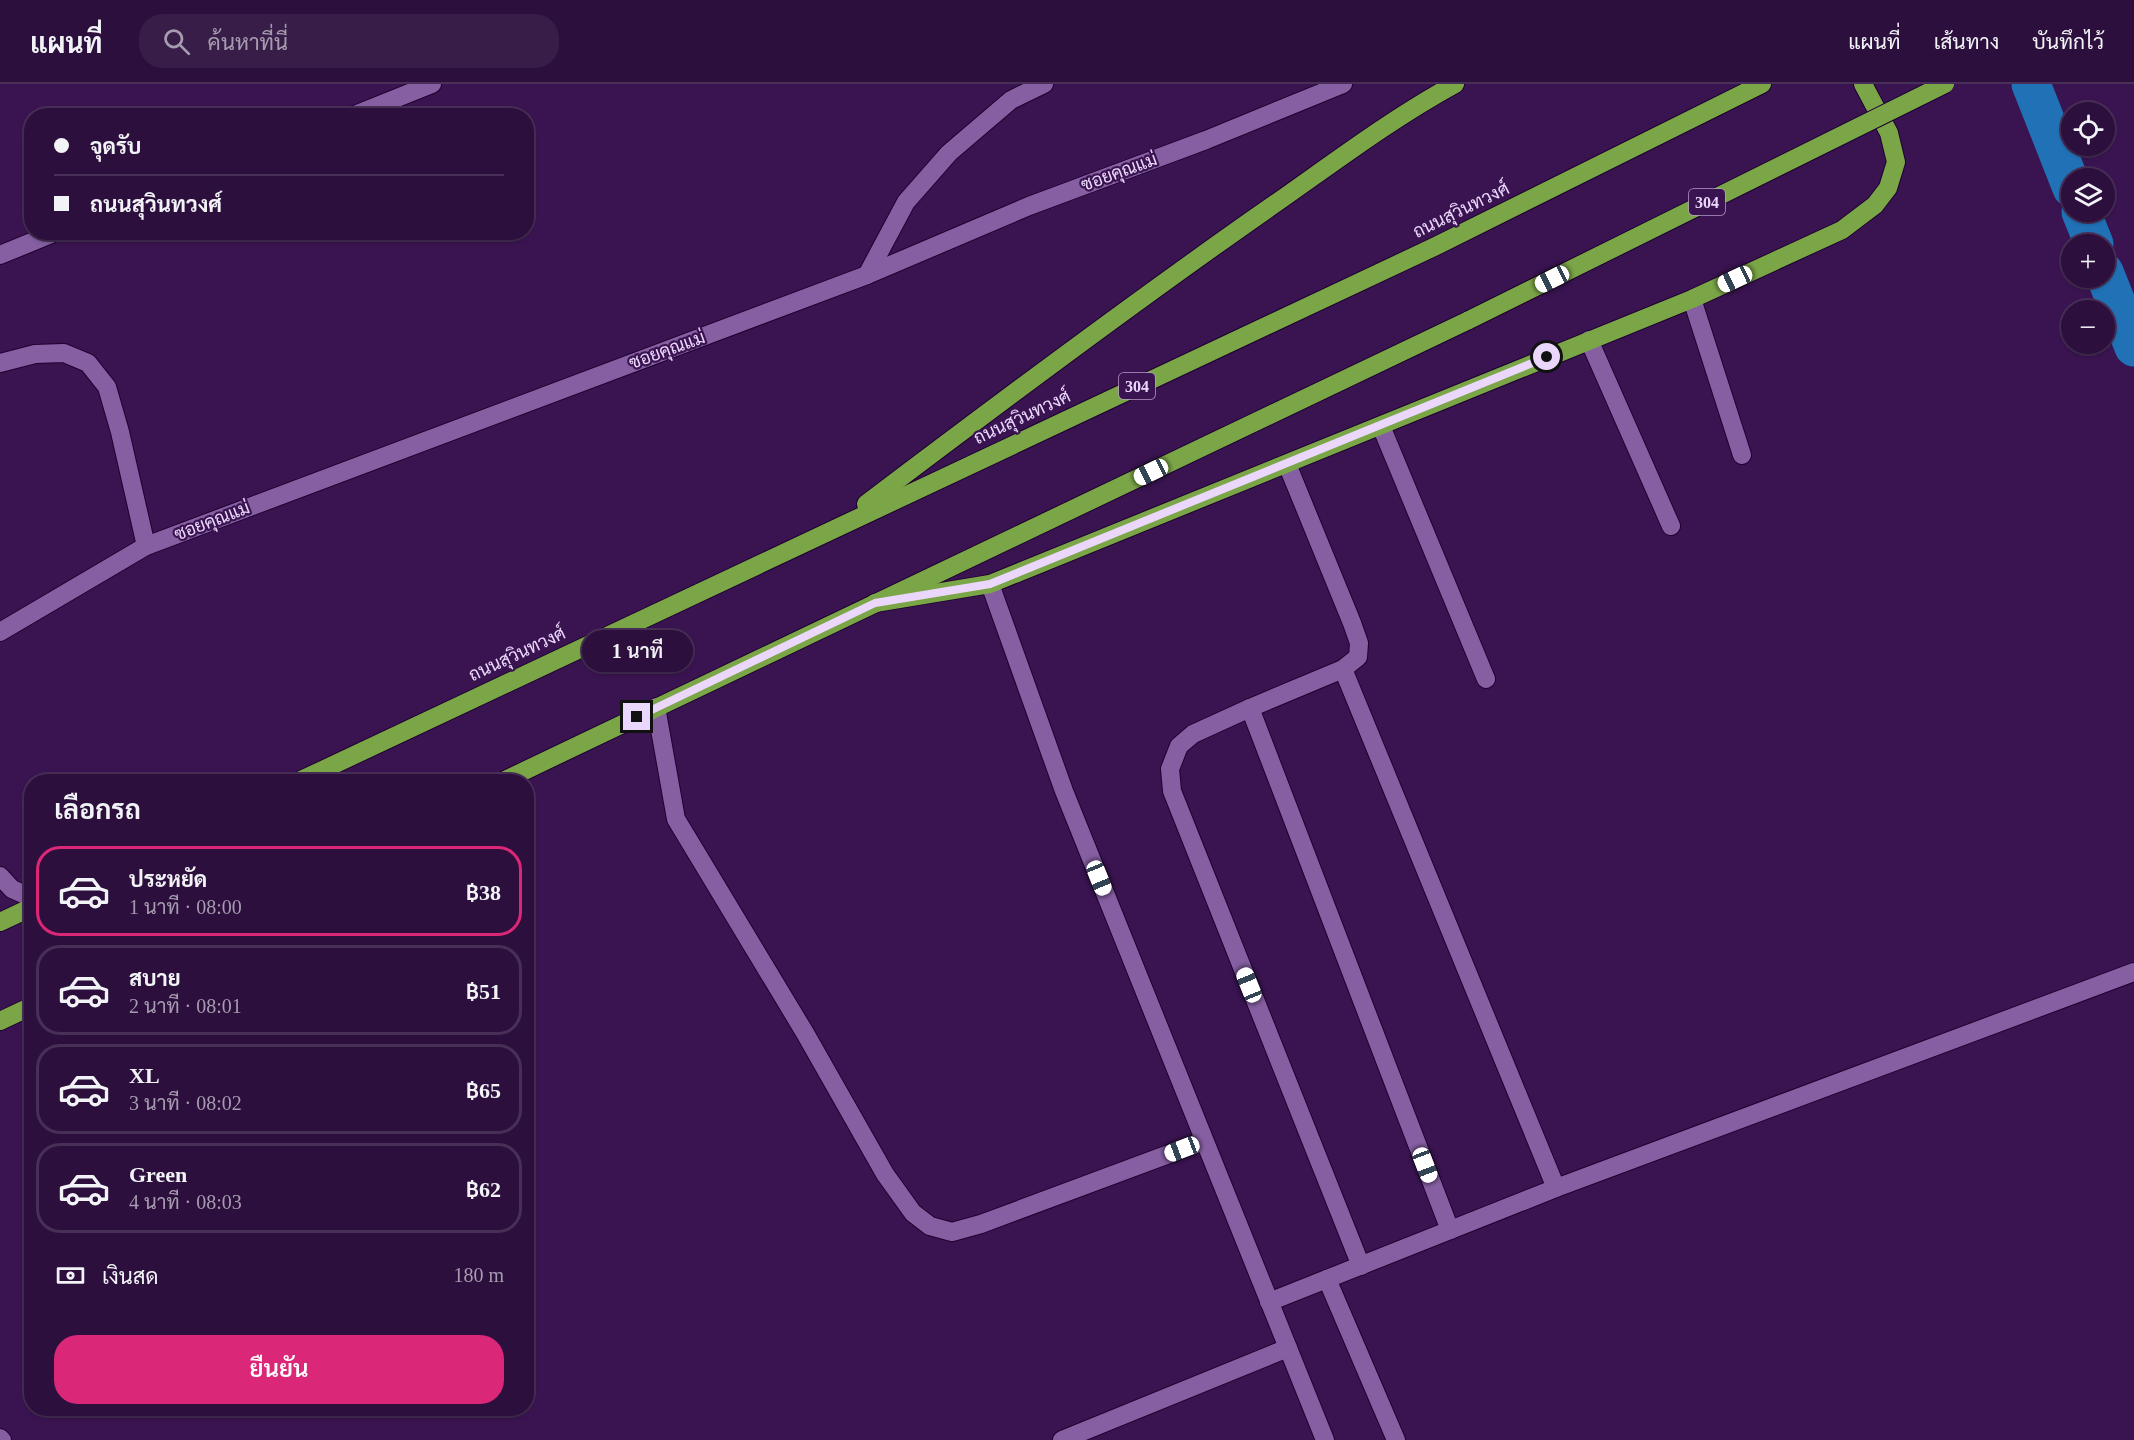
<!DOCTYPE html>
<html lang="th">
<head>
<meta charset="utf-8">
<style>
	body { margin:0; font-family:"Times New Roman",Sarabun,serif; background:#381d48; color:#f1f3f6; height:100vh; display:flex; flex-direction:column; font-size:22px; white-space:nowrap }
	* { box-sizing:border-box; margin:0 }
	p { font-size:20px; color:#a69cb0 }
	.icon { flex:none; width:33px; height:33px; fill:none; stroke:currentColor; stroke-width:2; stroke-linecap:round; stroke-linejoin:round }
	.map { position:relative; flex:1; overflow:hidden }
	.details { position:absolute; left:24px; top:690px; width:510px; height:642px; display:flex; flex-direction:column; background:#2c0f3d; border-radius:24px; box-shadow:0 2px 4px #0004,0 0 0 2px #482f57 }
	.details>* { flex:none }
	.hud { position:absolute; left:24px; top:24px; width:510px; height:132px; border-radius:24px; box-shadow:0 2px 4px #0004,0 0 0 2px #482f57; display:grid; align-content:center; height:132px; padding:0 30px; background:#2c0f3d }
	.tools { position:absolute; left:2061px; top:18px; display:grid; gap:12px }
	.tools a { display:grid; place-items:center; width:54px; height:54px; border-radius:50%; background:#2c0f3d; box-shadow:0 2px 4px #0004,0 0 0 2px #482f57; font-size:30px }
	.end { position:absolute; width:27px; height:27px; margin:-14px; border:8px solid #ebd7fc; background:#111; box-shadow:0 0 0 3px #111 }
	.from { border-radius:50% }
	.bubble { position:absolute; height:42px; border-radius:21px; background:#2c0f3d; box-shadow:0 2px 4px #0004,0 0 0 2px #482f57; font-size:20px; font-weight:600; line-height:42px; text-align:center }
	.car { position:absolute; width:18px; height:36px; margin:-18px -9px; border-radius:8px; box-shadow:0 0 4px 2px #0007; background:linear-gradient(#fff 24%,#345 0 40%,#fff 0 76%,#345 0 86%,#fff 0) }
	.hud b { display:flex; align-items:center; gap:21px; height:57px; font-size:22px }
	.hud b+b { border-top:2px solid #482f57 }
	.hud i { width:15px; height:15px; background:#f1f3f6 }
	ul { padding:0; list-style:none }
	li { display:flex; align-items:center; gap:18px; height:90px; margin:0 12px 9px; padding:0 18px; border:3px solid #482f57; border-radius:24px }
	li div { flex:1 }
	li b { display:block; font-size:22px }
	li em { font-style:normal; font-weight:600 }
	li.selected { border-color:#db2777 }
	li>.icon { width:54px; height:54px; stroke-width:1.5 }
	h2 { padding:0 30px; font-size:27px; line-height:72px }
	.pay { display:flex; align-items:center; gap:15px; height:66px; padding:0 30px; font-size:22px }
	.pay p { margin-inline-start:auto }
	.button { display:flex; gap:12px; margin-top:auto; padding:12px 30px }
	.button a { flex:1; height:69px; border-radius:24px; background:#db2777; color:#fff; font-size:24px; font-weight:600; line-height:69px; text-align:center }
	header { display:flex; align-items:center; gap:36px; box-sizing:border-box; height:84px; padding:0 30px; background:#2c0f3d; border-bottom:2px solid #482f57 }
	header strong { font-size:28px }
	nav { display:flex; gap:33px; margin-inline-start:auto; font-size:21px }
	.search { width:420px; height:54px; background:#381d48; display:flex; align-items:center; gap:15px; box-sizing:border-box; padding:0 21px; border-radius:24px; color:#a69cb0; font-size:22px }
	.map>svg:first-child { display:block }
	.lines { fill:none; stroke-linecap:round; stroke-linejoin:round }
	.canal { stroke:#2171b7; stroke-width:39 }
	.minor-casing { stroke:#1e022f; stroke-width:20 }
	.highway-casing { stroke:#1e022f; stroke-width:20 }
	.minor { stroke:#855fa2; stroke-width:18 }
	.highway { stroke:#7ba647; stroke-width:18 }
	.highway-bridge-casing { stroke:#1e022f; stroke-width:20; stroke-linecap:butt }
	.highway-bridge { stroke:#7ba647; stroke-width:18 }
	.route { stroke:#ebd7fc; stroke-width:8 }
	.labels { text-anchor:middle; dominant-baseline:central; stroke-width:4.5; stroke-linejoin:round; paint-order:stroke }
	.shield { fill:#3a1451; stroke:#b69cc9; stroke-width:1.5 }
	.shield-label { font-size:16px; font-weight:bold; fill:#ebd7fc }
	.street-label { font-size:18px; fill:#ebd7fc; stroke:#3a1451 }
</style>
</head>
<body>
<header>
<strong>แผนที่</strong>
<div class="search"><svg class="icon" aria-label="search" viewBox="0 0 24 24"><circle cx="10" cy="10" r="6"/><path d="M15 15l6 6"/></svg>ค้นหาที่นี่</div>
<nav><a>แผนที่</a><a>เส้นทาง</a><a>บันทึกไว้</a></nav>
</header>
<div class="map">
<svg width="2134" height="1356" viewBox="0 0 2134 1356">
	<rect width="100%" height="100%" fill="#3a1451"/>
	<g class="lines">
		<g class="canal">
			<polyline points="2031,0 2072,104"/>
			<polyline points="2081,128 2094,160"/>
			<polyline points="2104,188 2134,263"/>
		</g>
		<defs>
			<g id="minor">
				<polyline points="352,32 432,0"/>
				<polyline points="0,171 56,148"/>
				<polyline points="867,191 906,118 949,69 1011,16 1044,0"/>
				<polyline points="1692,215 1742,371"/>
				<polyline points="1589,256 1671,442"/>
				<polyline points="0,279 35,270 64,269 88,279 107,303 120,348 146,462"/>
				<polyline points="1381,342 1486,595"/>
				<polyline points="1287,380 1352,539 1359,559 1358,573 1343,585 1250,624 1193,650 1179,662 1170,685 1172,707 1361,1182"/>
				<polyline points="990,500 1064,707 1325,1356"/>
				<polyline points="0,548 146,462 867,191 1029,122 1206,56 1343,0"/>
				<polyline points="1343,585 1556,1104"/>
				<polyline points="656,623 676,735 805,949 885,1090 913,1129 930,1142 952,1148 981,1140 1204,1057"/>
				<polyline points="1250,624 1450,1146"/>
				<polyline points="0,792 12,805 32,814"/>
				<polyline points="1327,1195 1396,1356"/>
				<polyline points="1269,1218 1556,1104 2134,888"/>
				<polyline points="0,1354 2,1356"/>
				<polyline points="1062,1356 1288,1264"/>
			</g>
			<g id="highway">
				<path d="M866,420C998,320 1130,221 1266,126C1328,83 1389,36 1455,0"/>
				<polyline points="875,519 990,500 1692,215 1842,146 1875,121 1888,104 1896,78 1889,49 1863,0"/>
				<polyline points="297,698 1436,162 1762,0"/>
				<polyline points="501,698 1469,236"/>
				<polyline points="0,838 32,823"/>
				<polyline points="0,937 32,922"/>
			</g>
		</defs>
		<use href="#minor" class="minor-casing"/>
		<use href="#highway" class="highway-casing"/>
		<use href="#minor" class="minor"/>
		<use href="#highway" class="highway"/>
		<defs>
			<polyline id="highway-bridge" points="1469,236 1945,0"/>
		</defs>
		<use href="#highway-bridge" class="highway-bridge-casing"/>
		<use href="#highway-bridge" class="highway-bridge"/>
	</g>
	<g class="lines">
		<polyline class="route" points="637,633 875,519 990,500 1547,273"/>
	</g>
	<g class="labels">
		<g class="shield">
			<rect x="1689" y="105" width="36" height="26" rx="4.5"/>
			<rect x="1119" y="289" width="36" height="26" rx="4.5"/>
		</g>
		<g class="shield-label">
			<text x="1707" y="118">304</text>
			<text x="1137" y="302">304</text>
		</g>
		<g class="street-label">
			<text transform="translate(1119 88) rotate(-20)">ซอยคุณแม่</text>
			<text transform="translate(1461 126) rotate(-26)">ถนนสุวินทวงศ์</text>
			<text transform="translate(667 266) rotate(-20)">ซอยคุณแม่</text>
			<text transform="translate(1022 333) rotate(-25)">ถนนสุวินทวงศ์</text>
			<text transform="translate(212 437) rotate(-21)">ซอยคุณแม่</text>
			<text transform="translate(517 570) rotate(-25)">ถนนสุวินทวงศ์</text>
		</g>
	</g>
</svg>
<div class="tools">
<a><svg class="icon" aria-label="locate" viewBox="0 0 24 24"><circle cx="12" cy="12" r="6"/><path d="M12 2v4M12 18v4M2 12h4M18 12h4"/></svg></a>
<a><svg class="icon" aria-label="layers" viewBox="0 0 24 24"><path d="M12 4l9 5-9 5-9-5zM3 14l9 5 9-5"/></svg></a>
<a>+</a>
<a>−</a>
</div>
<i class="end from" style="left:1547px;top:273px"></i>
<i class="end" style="left:637px;top:633px"></i>
<div class="bubble" style="left:582px;top:546px;width:111px">1 นาที</div>
<i class="car" style="left:1552px;top:195px;rotate:243deg"></i>
<i class="car" style="left:1735px;top:195px;rotate:245deg"></i>
<i class="car" style="left:1151px;top:388px;rotate:244deg"></i>
<i class="car" style="left:1099px;top:794px;rotate:158deg"></i>
<i class="car" style="left:1249px;top:901px;rotate:338deg"></i>
<i class="car" style="left:1182px;top:1065px;rotate:249deg"></i>
<i class="car" style="left:1425px;top:1081px;rotate:159deg"></i>
<div class="hud">
<b><i class="from"></i>จุดรับ</b>
<b><i></i>ถนนสุวินทวงศ์</b>
</div>
<section class="details">
<h2>เลือกรถ</h2>
<ul>
<li class="selected"><svg class="icon" aria-label="car" viewBox="0 0 24 24"><path d="M5 17H2v-5l4-1 3-4h7l3 4 3 1v5h-3M9 17h6M6 11h13"/><circle cx="7" cy="17" r="2"/><circle cx="17" cy="17" r="2"/></svg><div><b>ประหยัด</b><p>1 นาที · 08:00</p></div><em>฿38</em></li>
<li><svg class="icon" aria-label="car" viewBox="0 0 24 24"><path d="M5 17H2v-5l4-1 3-4h7l3 4 3 1v5h-3M9 17h6M6 11h13"/><circle cx="7" cy="17" r="2"/><circle cx="17" cy="17" r="2"/></svg><div><b>สบาย</b><p>2 นาที · 08:01</p></div><em>฿51</em></li>
<li><svg class="icon" aria-label="car" viewBox="0 0 24 24"><path d="M5 17H2v-5l4-1 3-4h7l3 4 3 1v5h-3M9 17h6M6 11h13"/><circle cx="7" cy="17" r="2"/><circle cx="17" cy="17" r="2"/></svg><div><b>XL</b><p>3 นาที · 08:02</p></div><em>฿65</em></li>
<li><svg class="icon" aria-label="car" viewBox="0 0 24 24"><path d="M5 17H2v-5l4-1 3-4h7l3 4 3 1v5h-3M9 17h6M6 11h13"/><circle cx="7" cy="17" r="2"/><circle cx="17" cy="17" r="2"/></svg><div><b>Green</b><p>4 นาที · 08:03</p></div><em>฿62</em></li>
</ul>
<div class="pay"><svg class="icon" aria-label="cash" viewBox="0 0 24 24"><path d="M3 7h18v10H3z"/><circle cx="12" cy="12" r="2"/></svg>เงินสด<p>180 m</p></div>
<div class="button"><a>ยืนยัน</a></div>
</section>
</div>
</body>
</html>
